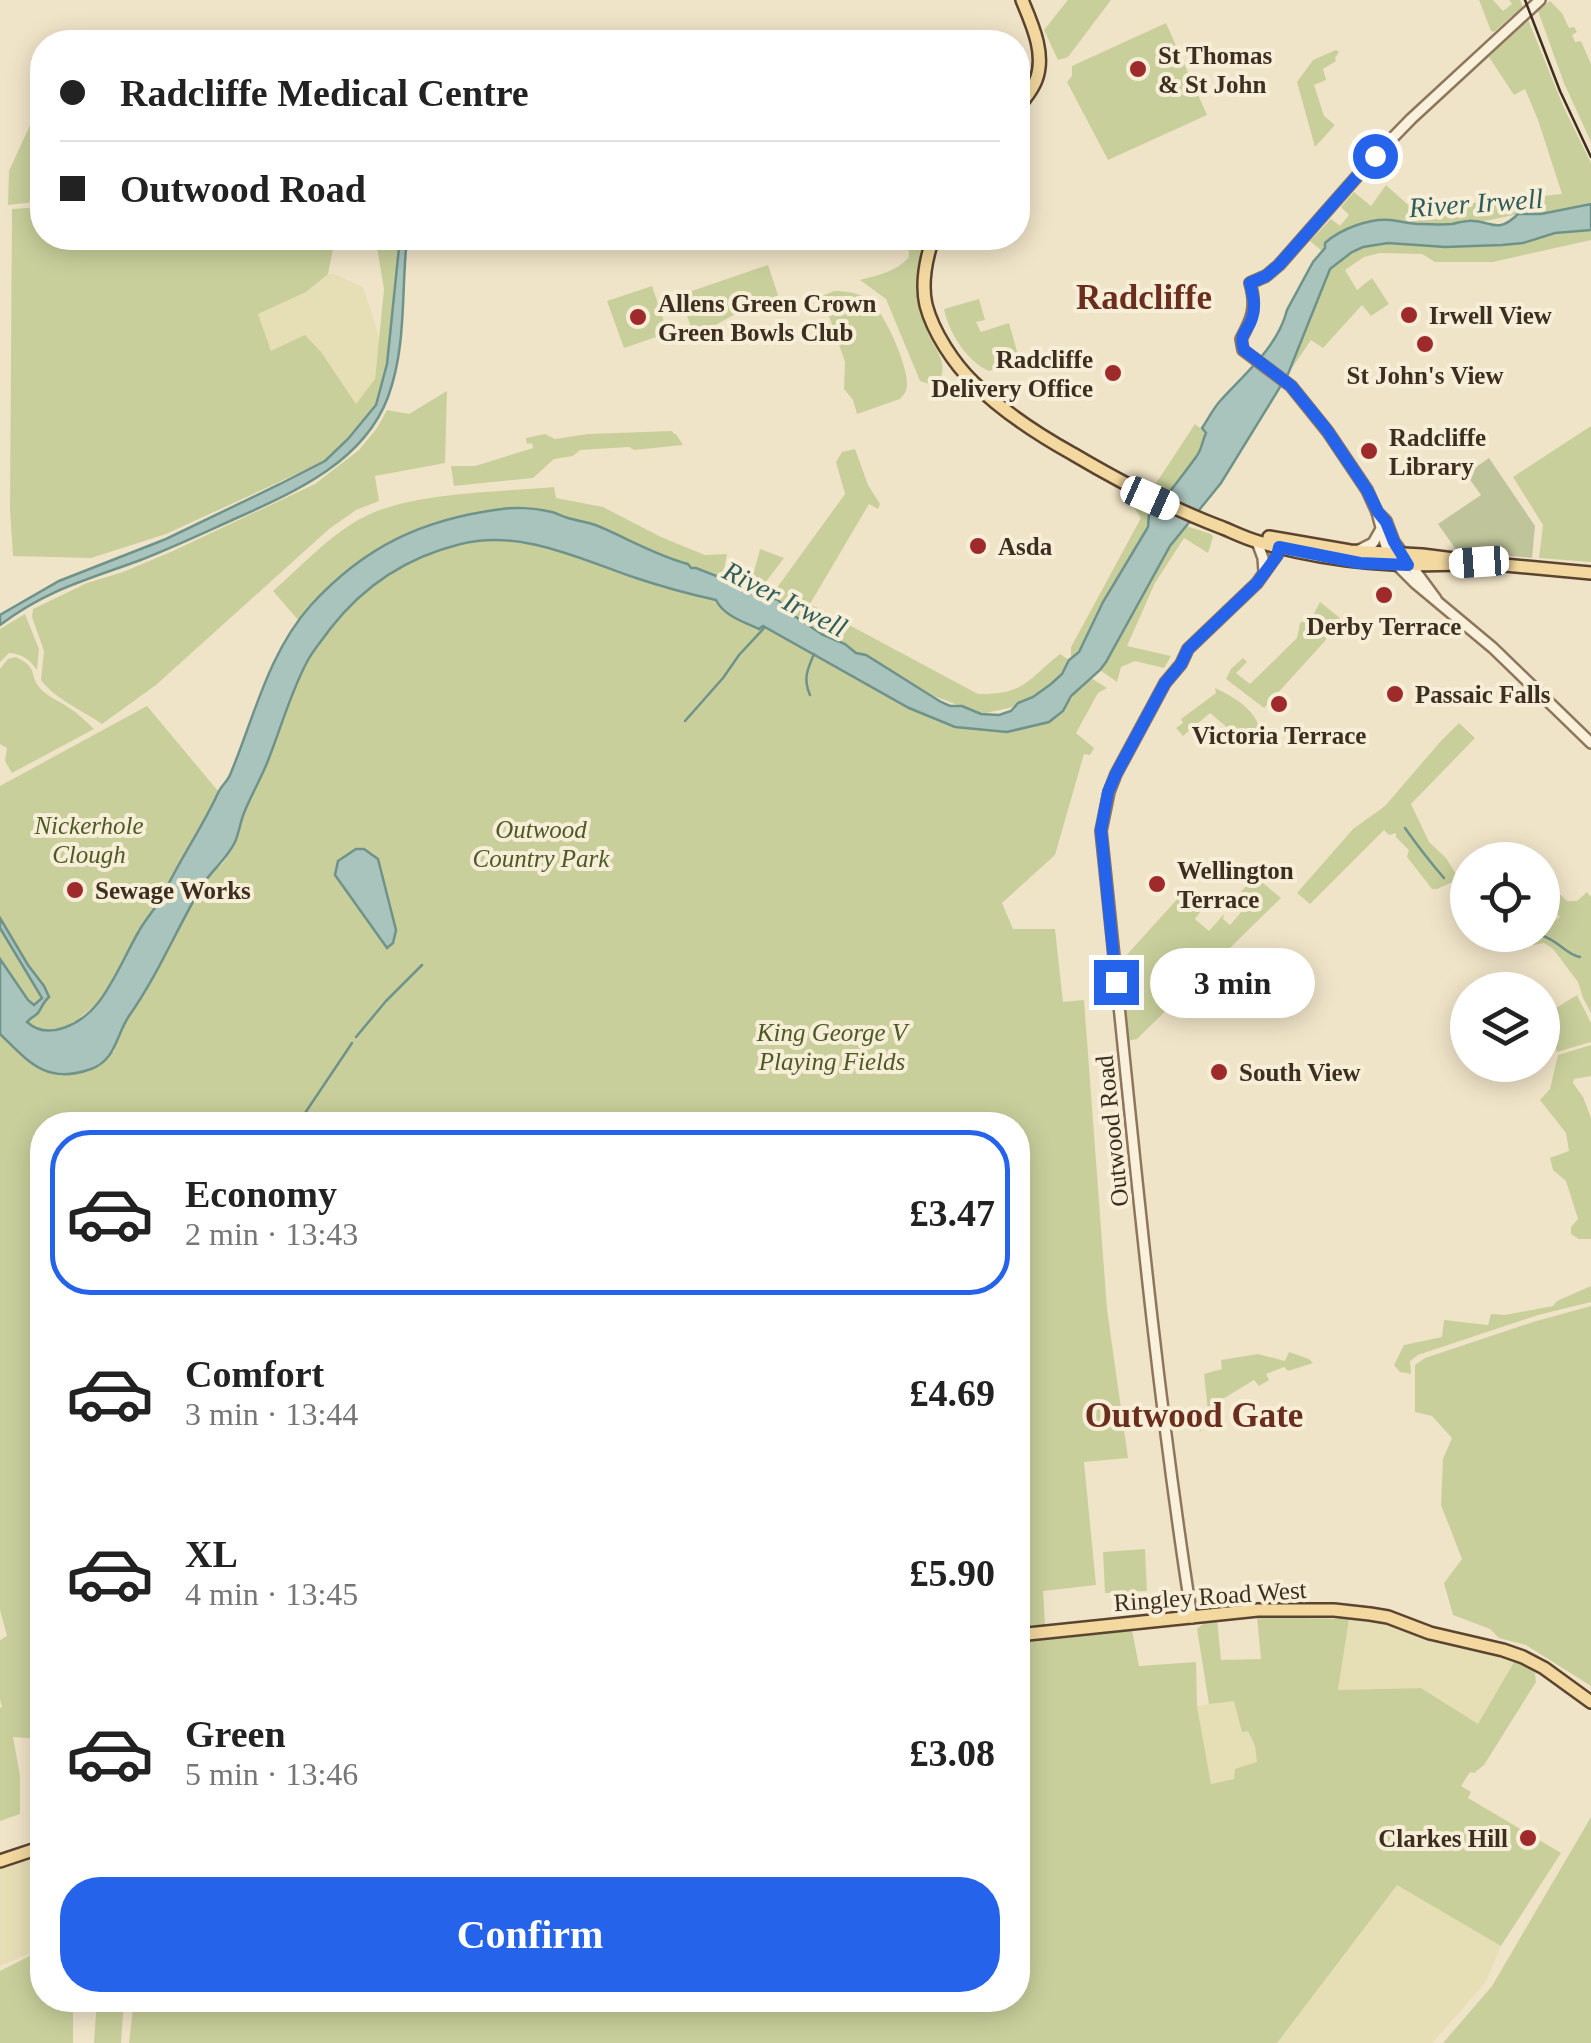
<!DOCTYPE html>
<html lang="en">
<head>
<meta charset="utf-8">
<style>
	body { margin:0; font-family:"Times New Roman",serif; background:#f6f6f6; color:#222; height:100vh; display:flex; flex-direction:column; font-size:38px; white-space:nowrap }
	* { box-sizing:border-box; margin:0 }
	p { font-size:32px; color:#767676 }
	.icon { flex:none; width:55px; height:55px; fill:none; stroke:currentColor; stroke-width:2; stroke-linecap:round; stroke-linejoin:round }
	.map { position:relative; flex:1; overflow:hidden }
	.sheet { position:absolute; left:30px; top:1112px; width:1000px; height:900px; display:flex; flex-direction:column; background:#fff; border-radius:40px; box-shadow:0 5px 25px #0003 }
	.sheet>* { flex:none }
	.banner { position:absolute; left:30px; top:30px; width:1000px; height:220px; border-radius:40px; box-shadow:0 5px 25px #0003; display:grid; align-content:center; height:220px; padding:0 30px; background:#fff }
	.controls { position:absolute; left:1450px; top:842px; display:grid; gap:20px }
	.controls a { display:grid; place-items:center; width:110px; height:110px; border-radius:50%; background:#fff; box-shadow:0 5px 25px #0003; font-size:50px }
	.end { position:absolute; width:45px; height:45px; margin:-22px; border:12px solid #2563eb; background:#fff; box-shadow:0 0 0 5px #fff }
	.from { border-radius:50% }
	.bubble { position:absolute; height:70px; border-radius:35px; background:#fff; box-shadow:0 5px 25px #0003; font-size:32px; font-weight:700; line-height:70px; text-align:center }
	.car { position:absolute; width:30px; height:60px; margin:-30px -15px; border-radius:12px; box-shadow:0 0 8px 2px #0007; background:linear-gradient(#fff 24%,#345 0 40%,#fff 0 76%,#345 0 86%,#fff 0) }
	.banner b { display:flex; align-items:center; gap:35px; height:95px; font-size:38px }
	.banner b+b { border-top:2px solid #e0e0e0 }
	.banner i { width:25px; height:25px; background:#222 }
	ul { padding:18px 0 0; list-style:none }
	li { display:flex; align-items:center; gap:30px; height:165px; margin:0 20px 15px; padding:0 10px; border:5px solid transparent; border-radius:40px }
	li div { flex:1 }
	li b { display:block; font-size:38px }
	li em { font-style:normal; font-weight:700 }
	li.active { border-color:#2563eb }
	li>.icon { width:90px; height:90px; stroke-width:1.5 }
	.primary-button { display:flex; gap:20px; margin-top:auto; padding:20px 30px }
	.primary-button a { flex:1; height:115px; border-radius:40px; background:#2563eb; color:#fff; font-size:40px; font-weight:700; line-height:115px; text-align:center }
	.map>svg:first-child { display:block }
	.farmland { fill:#e6deb5 }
	.green { fill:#c9cf9b }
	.cemetery { fill:#bfc49a }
	.water { fill:#a9c4bc; stroke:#6f938a; stroke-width:2.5 }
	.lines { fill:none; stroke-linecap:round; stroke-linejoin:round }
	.stream { stroke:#6f938a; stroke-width:2.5 }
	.river { stroke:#a9c4bc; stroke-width:12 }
	.minor-casing { stroke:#8d765c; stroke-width:14 }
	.major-casing { stroke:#5b4430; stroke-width:16 }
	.minor { stroke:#faf1dc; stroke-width:9 }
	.major { stroke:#f3d9a0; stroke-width:11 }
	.tram { stroke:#3d2e20; stroke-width:2.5 }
	.route { stroke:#2563eb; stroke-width:12 }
	.poi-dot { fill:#9e2a2b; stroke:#f7eed8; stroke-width:4 }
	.labels { text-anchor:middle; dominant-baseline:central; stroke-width:8; stroke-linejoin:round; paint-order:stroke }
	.poi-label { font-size:25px; font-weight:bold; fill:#3d2e20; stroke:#f7eed8; text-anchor:start }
	.park-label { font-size:25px; font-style:italic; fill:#4d5a26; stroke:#f7eed8 }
	.street-label { font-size:25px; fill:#3d2e20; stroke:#f7eed8 }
	.water-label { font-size:28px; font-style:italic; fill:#2f5d5a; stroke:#f7eed8 }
	.district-label { font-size:35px; font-weight:bold; fill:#6b2e1e; stroke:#f7eed8 }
</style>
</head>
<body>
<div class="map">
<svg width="1591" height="2043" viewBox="0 0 1591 2043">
	<rect width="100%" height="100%" fill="#f0e4c8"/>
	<g class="farmland">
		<polygon points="328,274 334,274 363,287 379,337 375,379 356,405 321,352 271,351 257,314 306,292"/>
		<polygon points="1349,1619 1371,1621 1411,1633 1431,1642 1495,1656 1514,1662 1478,1724 1421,1688 1338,1690"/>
		<polygon points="1234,1700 1242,1731 1248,1730 1255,1746 1257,1762 1234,1779 1211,1784 1197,1706"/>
		<polygon points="42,1853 42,1937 39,1940 37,1950 0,1966 0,1868"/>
		<polygon points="1397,1884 1501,1946 1485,1983 1432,2043 1277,2043"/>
	</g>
	<g class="green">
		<polygon points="1068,0 1111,0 1068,57 1058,60 1044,30"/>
		<polygon points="1479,0 1493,0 1503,11 1512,4 1509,0 1520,0 1564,108 1591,163 1591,204 1541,214 1518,214 1481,222 1469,220 1453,224 1417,224 1383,219 1361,224 1349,230 1336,234 1322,251 1310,241 1331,219 1340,226 1349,215 1341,207 1354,192 1371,206 1386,185 1407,204 1422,210 1437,206 1443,213 1450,209 1449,205 1484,202 1498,196 1522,198 1562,194 1538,120 1525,89 1514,95 1489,57 1520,28 1512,16 1494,32 1491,31"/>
		<polygon points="1550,1 1562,13 1569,28 1574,27 1577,32 1572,35 1575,42 1581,41 1591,64 1591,142 1564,83 1538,11"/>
		<polygon points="1166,23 1207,115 1108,160 1067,82 1072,76 1072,66"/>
		<polygon points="1336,50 1339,52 1335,58 1336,61 1323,69 1326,80 1314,85 1324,116 1335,125 1315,147 1297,82 1313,60"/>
		<polygon points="42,99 42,201 8,205 9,171"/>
		<polygon points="42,207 42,238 335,238 328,274 306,292 258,314 271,351 305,335 321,352 356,404 375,379 384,289 376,241 385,238 400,238 387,364 376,405 348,439 325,461 166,534 91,558 13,556 10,510 12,209"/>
		<polygon points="1591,230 1591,240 1493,262 1435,262 1422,254 1380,253 1364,257 1345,270 1357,290 1372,278 1389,304 1371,316 1362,305 1323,348 1311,340 1288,374 1330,269 1352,252 1363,247 1388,243 1445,247 1523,243 1555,233"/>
		<path d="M908,238H928C915,268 916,302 928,333C934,349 947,359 941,377L929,384L920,381L886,299L860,280C878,275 896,272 909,257Z"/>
		<path d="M768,265L778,295L775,300L759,306L756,299L750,300L752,308C731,313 714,328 694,336L680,295Z"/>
		<polygon points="652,286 668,333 624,348 607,301"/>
		<path d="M834,291C847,291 862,293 872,303C886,316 908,366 907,385C906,393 905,393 900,399L857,414L853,400L844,389L845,362L822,296Z"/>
		<path d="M979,299L985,320L976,322L981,332L1009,323L1020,362L989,371C967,362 948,331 944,309Z"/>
		<path d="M447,391L445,463L375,476L379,501L356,510L329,529L156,685L102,724C82,710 55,699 41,680L44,651L32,617L33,609L87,583L123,572L173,551L315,484L359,450L377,428L387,410L409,414Z"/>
		<path d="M1195,424L1206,433C1201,441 1202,448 1197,456C1189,468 1177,484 1167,495L1153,488Z"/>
		<polygon points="1591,426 1591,562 1539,558 1543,525 1513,477"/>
		<polygon points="672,431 674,434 676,434 683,445 634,450 629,447 580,450 573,456 554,459 533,478 454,486 451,466 475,466 533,448 532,443 527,444 526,438 545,434 555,439 588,434"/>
		<path d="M855,449L868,485L880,504L878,509L869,504L810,604L978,694C1025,695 1028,679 1060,654L1069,660L1062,674L1033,697L1009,708L981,714L934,696L866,655L856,653L845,644L823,635L790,613L771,596L845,494L836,462L842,452Z"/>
		<path d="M554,487L556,498L603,507L661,537L705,555L727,554L723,575L751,583L760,549L784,558L759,591L696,568H691L688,564C655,555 628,538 597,525C587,522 577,521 567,518C562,517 558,514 553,512C537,506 517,511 500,513C483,515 464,514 447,519C389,533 333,573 299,621L273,591C303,565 334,530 370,514C419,492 500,492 554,487Z"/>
		<path d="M1132,504L1150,513C1150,535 1115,580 1103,602C1093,620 1086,642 1074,658L1071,656V647L1141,518Z"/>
		<path d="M1186,526L1211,534L1213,537L1208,553L1184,538L1155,583L1127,646L1171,656L1164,668L1135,661L1121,667L1117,682L1100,670C1133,625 1150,570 1186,526Z"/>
		<polygon points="487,539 542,546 662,587 717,600 732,617 759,629 762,626 909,708 955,727 1063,712 1071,696 1091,678 1107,688 1098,693 1076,733 1094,748 1090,755 1084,754 1055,855 1002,903 1013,929 1055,929 1063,1002 1084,1000 1107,1309 1128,1458 1084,1462 1096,1585 1043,1591 1045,1625 1018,1628 1018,1125 42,1125 42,1739 13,1737 20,1776 20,1814 0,1821 0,1708 2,1707 0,1699 0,1640 7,1636 0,1610 0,1034 13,1047 114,1052 120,1030 145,994 205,880 223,863 237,839 242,817 268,761 292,695 309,657 337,621 363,593 383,577 427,554"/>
		<polygon points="1320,602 1340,618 1325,641 1264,708 1226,679 1231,669 1243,658 1247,662 1236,673 1250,684 1297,638 1300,623 1312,617"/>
		<path d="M25,614L39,649L37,670C29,659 22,654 9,653L0,662V629Z"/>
		<path d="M16,657C40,669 28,674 40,688C48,697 59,701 68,707C77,713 86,721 94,729L12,773L5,761L7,748L0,744V669L8,659Z"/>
		<path d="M1215,688C1234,697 1258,711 1260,732L1251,745L1247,744L1210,713L1183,736L1176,728L1183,723L1181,719L1216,693Z"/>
		<path d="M147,706L218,791L212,807L172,874L162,896L141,927L116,977L99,1002L77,1020L56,1031L46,1032L35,1029L27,1022C39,1008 43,1006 44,986L28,965L0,919V786Z"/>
		<polygon points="1459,723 1475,738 1411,804 1429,842 1446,858 1459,879 1437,889 1432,889 1407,857 1409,850 1396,837 1396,833 1389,835 1384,830 1310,904 1297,893 1353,829 1385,806 1440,742"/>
		<polygon points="1252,874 1281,898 1137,1039 1128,1041 1120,967 1123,959 1181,895 1201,911 1195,919 1209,931 1224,914 1223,919 1230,925 1243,910 1236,904 1231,910 1228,907 1253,878"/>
		<polygon points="1551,886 1567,901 1577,901 1587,892 1591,897 1591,1013 1583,998 1578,982 1553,949 1544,943 1534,945 1517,939 1517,935 1542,935 1543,923 1552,923 1560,917 1543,895"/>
		<polygon points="0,928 41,993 42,998 34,1005 28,1000 0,959"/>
		<path d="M1577,995L1591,1023V1042L1557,1052C1554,1040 1543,1028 1543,1016Z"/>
		<polygon points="1591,1045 1591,1076 1574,1079 1573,1083 1583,1097 1591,1118 1591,1239 1579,1239 1571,1234 1571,1227 1578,1219 1566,1181 1553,1170 1550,1158 1569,1151 1566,1133 1540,1100 1550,1089 1558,1055"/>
		<polygon points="1591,1286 1591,1302 1538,1315 1418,1355 1410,1361 1411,1374 1400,1372 1394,1365 1404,1345 1442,1337 1444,1320 1488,1325 1491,1314 1505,1315 1553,1306 1557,1301"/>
		<polygon points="1591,1306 1591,1686 1526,1645 1499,1638 1490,1629 1453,1615 1444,1583 1462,1559 1441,1505 1443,1459 1452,1438 1432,1416 1415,1412 1415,1365 1425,1358 1533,1322"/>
		<polygon points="1289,1352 1309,1359 1313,1363 1288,1371 1284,1367 1266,1374 1269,1380 1259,1386 1254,1380 1221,1400 1224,1408 1206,1420 1200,1432 1197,1413 1208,1411 1204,1374 1222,1369 1221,1360 1258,1354 1285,1361"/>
		<polygon points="1145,1549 1147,1591 1105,1593 1103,1552"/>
		<polygon points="1257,1617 1349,1619 1338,1690 1421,1688 1478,1724 1514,1662 1526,1666 1535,1673 1536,1682 1484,1765 1474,1773 1470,1772 1461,1786 1471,1792 1468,1798 1561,1853 1501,1946 1397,1885 1277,2043 129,2043 134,2000 1018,2000 1018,1642 1132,1630 1139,1666 1196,1662 1197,1706 1211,1784 1234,1779 1235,1769 1257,1762 1255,1746 1248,1731 1242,1732 1234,1701 1209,1704 1197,1629 1205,1622 1217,1619 1221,1660 1261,1659"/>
		<polygon points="1591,1817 1591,2043 1443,2043 1492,1986"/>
		<polygon points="40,1951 42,1952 42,2000 73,2000 73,2043 0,2043 0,1971"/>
		<polygon points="97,2000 124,2000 121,2043 94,2043"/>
	</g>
	<polygon class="cemetery" points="1489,458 1535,526 1532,558 1457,551 1438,524 1481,495 1466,474"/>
	<g class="water">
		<path d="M1591,204V230L1555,233L1523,243L1502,245L1445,247L1388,243L1363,247L1352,252L1330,269L1288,374L1221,483L1170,546L1106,662L1100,670L1071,696L1063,711L1049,722L1007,732L955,727L909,708L763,626L759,629C744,622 724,616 716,600C689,594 663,587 636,578C580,559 521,529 461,544C407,557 364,585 330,629C323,639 314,649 308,660C291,691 282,725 269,758C262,777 251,795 244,813C240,823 239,833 235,842C226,860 213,869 203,884C177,928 158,975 129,1016C116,1035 116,1060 91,1069C46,1085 29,1062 0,1034V959L28,1000L34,1005L42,998L0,928V918L28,965L44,986L49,997C43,1002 42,1007 38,1013C35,1016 30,1018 27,1022C49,1042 82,1023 98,1003C115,981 125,955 139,931C146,918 158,906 164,893C180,859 202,828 218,793C221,786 227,782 230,775C254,718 268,653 311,605C365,546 423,519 502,509C515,507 534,508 547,511C555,512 561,516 568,518C578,521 588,522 598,526C629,539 655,555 688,564L691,568H696L778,600L790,613L823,635L845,644L856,653L866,655L941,702L950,706H962L981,714L999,715L1011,711L1018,703L1033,697L1051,684L1062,674L1069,660L1079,652L1103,602L1148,527L1149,514L1154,512C1168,494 1183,475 1196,457C1202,450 1202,441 1206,433L1202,428C1208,419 1213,409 1220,401C1244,374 1278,347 1287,310L1313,262L1325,248V243C1340,229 1370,218 1390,220C1401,221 1410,224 1421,224C1431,224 1442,225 1452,224C1458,223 1463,221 1468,221C1491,219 1496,236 1518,214H1541Z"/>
		<path d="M400,238H407C401,291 407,345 388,397C363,464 290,494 230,521C199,535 169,549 138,561C86,580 46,590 0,625V615L59,581L166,539L280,484L325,461L348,439L376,405L387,364Z"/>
		<polygon points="356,849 364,849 378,859 396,930 393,943 387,948 335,875 338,861"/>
	</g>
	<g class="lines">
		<g class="stream">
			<path d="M810,695C803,679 807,670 814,654"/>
			<polyline points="685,721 723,678 739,655 765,627"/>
			<path d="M1405,828C1417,845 1430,862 1444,878"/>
			<polyline points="1464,895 1468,898"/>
			<path d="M1540,935C1559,940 1566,955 1580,957"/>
			<polyline points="356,1037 386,1001 422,965"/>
			<polyline points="297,1125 352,1043"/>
		</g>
		<polyline class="river" points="1187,499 1227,445 1246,412"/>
		<defs>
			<g id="minor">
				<polyline points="1377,512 1388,554 1397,565 1415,583 1493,648 1591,743"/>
				<polyline points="1257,542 1263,558 1264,572"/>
				<polyline points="1359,550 1373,543 1381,529"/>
				<path d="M1436,599L1394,542L1386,521L1377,512L1367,490L1328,432L1291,386L1243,350L1241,339C1252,319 1257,307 1250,283L1266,276L1279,265L1375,156L1411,119L1540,0"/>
				<path d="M1192,1618C1151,1357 1129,1093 1101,831L1109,792L1116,774L1165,683L1181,664L1188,649L1257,583L1277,555L1279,544"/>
			</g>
			<g id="major">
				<path d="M1018,108C1024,99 1032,91 1036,80C1046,54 1032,24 1022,0"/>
				<path d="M933,238C926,259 921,283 926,305C933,332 954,364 974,383C1003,412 1037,434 1073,454C1122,483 1170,508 1223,528C1235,533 1247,539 1259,542C1334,563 1401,568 1479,563"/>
				<polyline points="1269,537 1350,551 1422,555 1454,559"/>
				<polyline points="1472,562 1591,573"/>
				<polyline points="1018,1635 1258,1610 1334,1610 1370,1614 1388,1617 1430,1633 1503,1650 1523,1657 1544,1668 1591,1702"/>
				<polyline points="0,1861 42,1847"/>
			</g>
		</defs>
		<use href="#minor" class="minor-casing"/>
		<use href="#major" class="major-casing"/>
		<use href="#minor" class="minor"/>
		<use href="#major" class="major"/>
		<polyline class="tram" points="1525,0 1560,91 1591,157"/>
	</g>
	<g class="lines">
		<path class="route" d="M1116,982L1101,830L1108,792L1116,774L1165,683L1181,664L1188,649L1257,583L1277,556L1279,547L1360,563L1408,565L1394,542L1386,522L1378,512L1367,490L1326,429L1291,386L1244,350C1238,333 1248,332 1252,318C1256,306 1253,295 1250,283L1266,276L1279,265L1375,156"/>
	</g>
	<g class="poi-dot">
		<circle cx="1138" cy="69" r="10"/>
		<circle cx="1409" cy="315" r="10"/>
		<circle cx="638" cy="317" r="10"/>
		<circle cx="1425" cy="344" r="10"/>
		<circle cx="1113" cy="373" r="10"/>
		<circle cx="1369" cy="451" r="10"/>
		<circle cx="978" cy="546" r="10"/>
		<circle cx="1384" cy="595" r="10"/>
		<circle cx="1395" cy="694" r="10"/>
		<circle cx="1279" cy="704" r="10"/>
		<circle cx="1157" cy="884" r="10"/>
		<circle cx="75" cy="890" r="10"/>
		<circle cx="1219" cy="1072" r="10"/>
		<circle cx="1528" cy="1838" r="10"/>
	</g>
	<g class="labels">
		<g class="poi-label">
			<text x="1158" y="55">St Thomas<tspan x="1158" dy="29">&amp; St John</tspan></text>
			<text x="658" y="303">Allens Green Crown<tspan x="658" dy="29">Green Bowls Club</tspan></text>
			<text x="1429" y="315">Irwell View</text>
			<text x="1093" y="359" text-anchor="end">Radcliffe<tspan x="1093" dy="29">Delivery Office</tspan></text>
			<text x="1425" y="375" text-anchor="middle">St John's View</text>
			<text x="1389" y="437">Radcliffe<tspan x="1389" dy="29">Library</tspan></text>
			<text x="998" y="546">Asda</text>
			<text x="1384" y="626" text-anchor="middle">Derby Terrace</text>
			<text x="1415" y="694">Passaic Falls</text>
			<text x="1279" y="735" text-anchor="middle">Victoria Terrace</text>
			<text x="1177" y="870">Wellington<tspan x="1177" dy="29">Terrace</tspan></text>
			<text x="95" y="890">Sewage Works</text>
			<text x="1239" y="1072">South View</text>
			<text x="1508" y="1838" text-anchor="end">Clarkes Hill</text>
		</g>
		<g class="park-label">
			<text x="89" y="825">Nickerhole<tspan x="89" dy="29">Clough</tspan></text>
			<text x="541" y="829">Outwood<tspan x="541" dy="29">Country Park</tspan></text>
			<text x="832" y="1032">King George V<tspan x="832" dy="29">Playing Fields</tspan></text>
		</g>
		<g class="street-label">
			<text transform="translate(1112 1131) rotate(-96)">Outwood Road</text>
			<text transform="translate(1210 1596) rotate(-4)">Ringley Road West</text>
		</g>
		<g class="water-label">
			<text transform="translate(1476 203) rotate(-4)">River Irwell</text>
			<text transform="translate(785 599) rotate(27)">River Irwell</text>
		</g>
		<g class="district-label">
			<text x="1144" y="297">Radcliffe</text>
			<text x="1194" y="1415">Outwood Gate</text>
		</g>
	</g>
</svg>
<div class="controls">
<a><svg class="icon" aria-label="locate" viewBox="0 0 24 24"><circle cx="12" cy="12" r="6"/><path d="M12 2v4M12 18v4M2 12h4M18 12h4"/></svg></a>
<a><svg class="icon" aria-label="layers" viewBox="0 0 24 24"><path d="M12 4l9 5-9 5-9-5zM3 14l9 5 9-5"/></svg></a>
</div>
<i class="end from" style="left:1375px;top:156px"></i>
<i class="end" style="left:1116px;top:982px"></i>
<div class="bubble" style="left:1150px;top:948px;width:165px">3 min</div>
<i class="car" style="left:1150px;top:498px;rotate:114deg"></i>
<i class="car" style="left:1479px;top:562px;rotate:266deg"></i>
<div class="banner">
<b><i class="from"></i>Radcliffe Medical Centre</b>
<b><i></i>Outwood Road</b>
</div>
<section class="sheet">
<ul>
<li class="active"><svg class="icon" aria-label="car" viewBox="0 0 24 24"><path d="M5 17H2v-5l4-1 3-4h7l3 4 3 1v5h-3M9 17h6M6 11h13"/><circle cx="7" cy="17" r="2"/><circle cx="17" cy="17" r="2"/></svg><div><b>Economy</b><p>2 min · 13:43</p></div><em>£3.47</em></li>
<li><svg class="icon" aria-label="car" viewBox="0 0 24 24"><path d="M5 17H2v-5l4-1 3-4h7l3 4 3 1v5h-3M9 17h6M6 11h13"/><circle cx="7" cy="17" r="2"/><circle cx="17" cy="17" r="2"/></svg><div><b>Comfort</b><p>3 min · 13:44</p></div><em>£4.69</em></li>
<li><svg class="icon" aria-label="car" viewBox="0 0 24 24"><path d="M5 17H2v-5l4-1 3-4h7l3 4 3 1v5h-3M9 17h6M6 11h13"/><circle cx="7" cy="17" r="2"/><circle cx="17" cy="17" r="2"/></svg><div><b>XL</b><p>4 min · 13:45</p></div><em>£5.90</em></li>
<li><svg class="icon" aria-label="car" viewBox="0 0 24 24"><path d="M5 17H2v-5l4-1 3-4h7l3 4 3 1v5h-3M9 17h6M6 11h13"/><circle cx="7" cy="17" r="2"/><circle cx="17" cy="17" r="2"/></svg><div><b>Green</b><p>5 min · 13:46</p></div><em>£3.08</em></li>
</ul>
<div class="primary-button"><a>Confirm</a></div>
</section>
</div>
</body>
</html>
